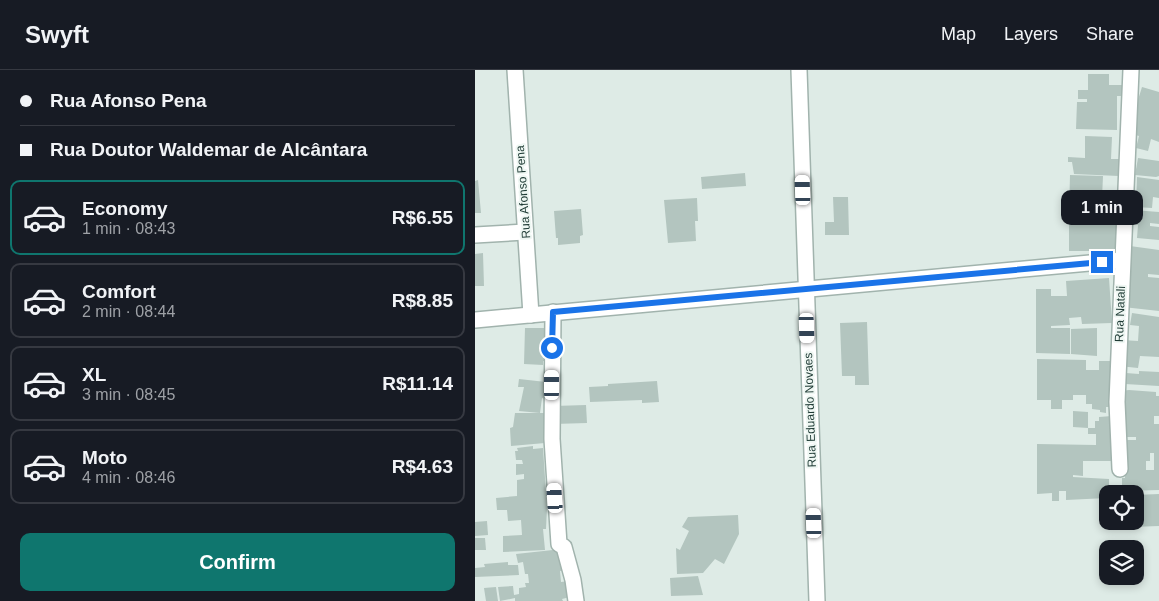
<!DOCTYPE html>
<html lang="en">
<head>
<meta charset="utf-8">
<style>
	body { margin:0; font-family:Helvetica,sans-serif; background:#242831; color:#f1f3f6; height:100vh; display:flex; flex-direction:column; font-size:19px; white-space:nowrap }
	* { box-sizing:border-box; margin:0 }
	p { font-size:16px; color:#9ea1a6 }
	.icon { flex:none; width:28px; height:28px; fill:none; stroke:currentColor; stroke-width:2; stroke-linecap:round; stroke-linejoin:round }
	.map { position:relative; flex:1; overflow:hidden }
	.side { display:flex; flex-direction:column; background:#171b24; width:475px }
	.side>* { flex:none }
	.top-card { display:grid; align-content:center; height:110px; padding:0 20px; background:#171b24 }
	.buttons { position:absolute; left:624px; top:415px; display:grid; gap:10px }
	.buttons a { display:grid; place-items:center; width:45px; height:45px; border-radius:10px; background:#171b24; box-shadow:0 2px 8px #0003; font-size:25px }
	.end { position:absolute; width:22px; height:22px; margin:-11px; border:6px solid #1a73e8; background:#fff; box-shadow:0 0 0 2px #fff }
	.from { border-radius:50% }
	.bubble { position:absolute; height:35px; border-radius:10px; background:#171b24; box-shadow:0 2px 8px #0003; font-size:16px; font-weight:700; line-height:35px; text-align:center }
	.car { position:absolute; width:15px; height:30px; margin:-15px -8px; border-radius:6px; box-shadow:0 0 4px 1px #0007; background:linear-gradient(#fff 24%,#345 0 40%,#fff 0 76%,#345 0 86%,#fff 0) }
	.top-card b { display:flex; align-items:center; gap:18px; height:48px; font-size:19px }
	.top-card b+b { border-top:1px solid #363941 }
	.top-card i { width:12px; height:12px; background:#f1f3f6 }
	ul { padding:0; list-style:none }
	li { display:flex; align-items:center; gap:15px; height:75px; margin:0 10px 8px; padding:0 10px; border:2px solid #363941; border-radius:10px }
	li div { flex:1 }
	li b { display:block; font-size:19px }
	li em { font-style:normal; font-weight:700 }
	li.selected { border-color:#0f766e }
	li>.icon { width:45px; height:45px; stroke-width:1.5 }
	.action { display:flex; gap:10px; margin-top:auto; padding:10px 20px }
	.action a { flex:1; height:58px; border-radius:10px; background:#0f766e; color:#fff; font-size:20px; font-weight:700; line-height:58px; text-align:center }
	header { display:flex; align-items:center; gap:30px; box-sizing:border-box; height:70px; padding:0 25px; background:#171b24; border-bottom:1px solid #363941 }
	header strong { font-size:24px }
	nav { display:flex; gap:28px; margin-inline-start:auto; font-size:18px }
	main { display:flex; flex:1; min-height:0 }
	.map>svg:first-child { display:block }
	.building { fill:#b3c5bf; fill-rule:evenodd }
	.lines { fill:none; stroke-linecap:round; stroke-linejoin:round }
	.minor-casing { stroke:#a1b3ad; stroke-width:18 }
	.minor { stroke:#fff; stroke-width:15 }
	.route { stroke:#1a73e8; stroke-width:6 }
	.labels { text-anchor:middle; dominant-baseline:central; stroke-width:4; stroke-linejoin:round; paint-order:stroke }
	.street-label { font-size:12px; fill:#1f3b35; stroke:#eff7f3 }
</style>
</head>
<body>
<header>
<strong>Swyft</strong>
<nav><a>Map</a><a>Layers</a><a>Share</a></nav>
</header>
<main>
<section class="side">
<div class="top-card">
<b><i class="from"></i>Rua Afonso Pena</b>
<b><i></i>Rua Doutor Waldemar de Alcântara</b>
</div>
<ul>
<li class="selected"><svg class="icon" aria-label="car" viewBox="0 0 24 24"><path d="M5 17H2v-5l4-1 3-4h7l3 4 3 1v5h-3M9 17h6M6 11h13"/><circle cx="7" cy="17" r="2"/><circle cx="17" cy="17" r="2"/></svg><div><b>Economy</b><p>1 min · 08:43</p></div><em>R$6.55</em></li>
<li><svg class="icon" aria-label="car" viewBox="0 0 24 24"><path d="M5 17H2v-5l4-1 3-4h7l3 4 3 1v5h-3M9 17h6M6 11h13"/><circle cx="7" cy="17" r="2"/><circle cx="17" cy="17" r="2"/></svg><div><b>Comfort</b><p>2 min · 08:44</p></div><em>R$8.85</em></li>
<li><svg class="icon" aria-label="car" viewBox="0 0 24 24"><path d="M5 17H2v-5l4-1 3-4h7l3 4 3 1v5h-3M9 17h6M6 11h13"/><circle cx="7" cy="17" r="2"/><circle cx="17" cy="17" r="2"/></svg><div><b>XL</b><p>3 min · 08:45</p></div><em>R$11.14</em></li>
<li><svg class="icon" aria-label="car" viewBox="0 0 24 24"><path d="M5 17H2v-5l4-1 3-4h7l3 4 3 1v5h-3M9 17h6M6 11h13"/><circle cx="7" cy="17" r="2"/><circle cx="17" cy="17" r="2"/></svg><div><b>Moto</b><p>4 min · 08:46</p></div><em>R$4.63</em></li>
</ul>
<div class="action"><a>Confirm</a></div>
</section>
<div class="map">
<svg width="684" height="531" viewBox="0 0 684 531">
	<rect width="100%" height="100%" fill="#deebe6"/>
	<g class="building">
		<polygon points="613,4 634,4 634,15 647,15 647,26 642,26 642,60 601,59 602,32 612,32 612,29 603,29 603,20 613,20"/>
		<polygon points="667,17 684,22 684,72 676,69 673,81 661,78 664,66 657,64 656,28 663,30"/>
		<polygon points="610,66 637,67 636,89 644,89 644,106 599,104 597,92 593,92 593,87 610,88"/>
		<polygon points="663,88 684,91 684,106 681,107 660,105"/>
		<polygon points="270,103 271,116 227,119 226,107"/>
		<polygon points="595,105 628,106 627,128 630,128 630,147 644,147 642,181 594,181 594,151 597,151 597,145 594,145"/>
		<polygon points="662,107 684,110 684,128 678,127 677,138 661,137"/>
		<polygon points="3,110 6,143 0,143 0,111"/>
		<polygon points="358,127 373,127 374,165 350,165 350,152 359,152"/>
		<polygon points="222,128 223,151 220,151 221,171 193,173 189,130"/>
		<polygon points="106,139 108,165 105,166 105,173 83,175 83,168 81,168 79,141"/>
		<polygon points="658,140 684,142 684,154 675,153 675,156 684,157 684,170 662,168 663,155 657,154"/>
		<polygon points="655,176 684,180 684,205 673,204 673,207 684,208 684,241 648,237"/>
		<polygon points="8,183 9,216 0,216 0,184"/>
		<polygon points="634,208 637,253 607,254 606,247 594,248 595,255 576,256 576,258 595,258 595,284 561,283 561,219 576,219 576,226 592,226 591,211"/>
		<polygon points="657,243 684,247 684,287 665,286 663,298 644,296 647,270 663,271 664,256 655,255"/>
		<polygon points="392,252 394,315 380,315 380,306 367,306 365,253"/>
		<polygon points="50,258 71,258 71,291 68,291 68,295 49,294"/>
		<polygon points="622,258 622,286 596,284 596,259"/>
		<polygon points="562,289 611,290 611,300 624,300 624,291 637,291 637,337 631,337 631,343 625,342 625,340 617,339 617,334 611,334 611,325 598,325 598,330 587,330 587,339 576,339 576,330 562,330"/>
		<polygon points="664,301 684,302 684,316 650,314 651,303 664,304"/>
		<polygon points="44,309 71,312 70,329 67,328 65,343 69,343 70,373 36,376 35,358 38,357 40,343 65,343 44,341 49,317 43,317"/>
		<polygon points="182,311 184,332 167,333 167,330 115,332 114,317 133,316 133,314"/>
		<path d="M654,320L681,322V326H684V346H679V354H684V420L647,421V408H650L649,370H661V367H649L645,321ZM675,383H679V400H671V391H675Z"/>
		<polygon points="111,335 112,353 79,354 79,336"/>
		<polygon points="598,341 613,342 613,358 598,357"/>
		<polygon points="637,346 640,391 608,391 608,406 598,405 598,407 634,409 634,418 640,418 640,424 632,424 632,428 591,430 591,421 584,421 584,431 577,431 577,423 562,424 562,374 621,375 621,364 613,364 613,358 620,358 620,351 624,351 624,347"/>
		<polygon points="58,376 58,379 68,378 71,423 75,423 76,438 72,438 71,459 68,459 70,480 28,482 28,466 47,465 46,450 33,451 32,440 22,440 21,428 42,426 42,410 49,409 49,404 41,405 41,394 48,394 47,390 41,390 40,381 43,381 42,378"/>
		<polygon points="684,424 684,456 657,457 657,451 660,451 660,425"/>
		<polygon points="263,445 264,464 249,494 240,489 228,503 202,504 201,478 205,480 214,461 207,457 213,447"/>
		<polygon points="12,451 13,465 0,466 0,452"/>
		<polygon points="0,468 10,468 11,480 0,480"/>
		<polygon points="87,479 90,500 85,501 86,512 93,511 95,527 87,529 88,531 40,531 40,528 25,531 23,517 38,516 39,525 44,524 44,518 51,517 50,513 54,513 53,504 50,504 48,492 43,493 41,484"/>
		<polygon points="33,492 33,495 43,495 44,505 0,507 0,498 10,497 9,494"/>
		<polygon points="223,506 228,525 196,526 195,508"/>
		<polygon points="21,517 23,531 11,531 9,518"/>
	</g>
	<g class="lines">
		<defs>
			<g id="minor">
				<polyline points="40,0 56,245"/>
				<polyline points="324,0 342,531"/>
				<polyline points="0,165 50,162"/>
				<polyline points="78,242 77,369 84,474 89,477 98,510 101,531"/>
				<polyline points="0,250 647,190"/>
				<polyline points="645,399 642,332 656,0"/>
			</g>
		</defs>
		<use href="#minor" class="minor-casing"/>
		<use href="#minor" class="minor"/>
	</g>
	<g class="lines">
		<polyline class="route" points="77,278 78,242 627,192"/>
	</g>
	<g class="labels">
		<g class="street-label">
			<text transform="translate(48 122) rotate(-94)">Rua Afonso Pena</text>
			<text transform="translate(645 244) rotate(-88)">Rua Natali</text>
			<text transform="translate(335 340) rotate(-92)">Rua Eduardo Novaes</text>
		</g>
	</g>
</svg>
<div class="buttons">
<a><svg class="icon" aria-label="locate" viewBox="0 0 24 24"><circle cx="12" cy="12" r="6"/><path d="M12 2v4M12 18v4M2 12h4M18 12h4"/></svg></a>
<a><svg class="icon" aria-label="layers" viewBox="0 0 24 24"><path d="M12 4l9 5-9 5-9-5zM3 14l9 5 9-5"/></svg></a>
</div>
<i class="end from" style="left:77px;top:278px"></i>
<i class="end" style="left:627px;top:192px"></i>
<div class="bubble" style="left:586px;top:120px;width:82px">1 min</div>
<i class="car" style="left:328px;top:120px;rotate:358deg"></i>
<i class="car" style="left:332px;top:258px;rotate:178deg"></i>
<i class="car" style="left:77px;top:315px;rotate:0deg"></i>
<i class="car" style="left:80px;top:428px;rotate:356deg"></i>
<i class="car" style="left:339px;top:453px;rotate:358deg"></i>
</div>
</main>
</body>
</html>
